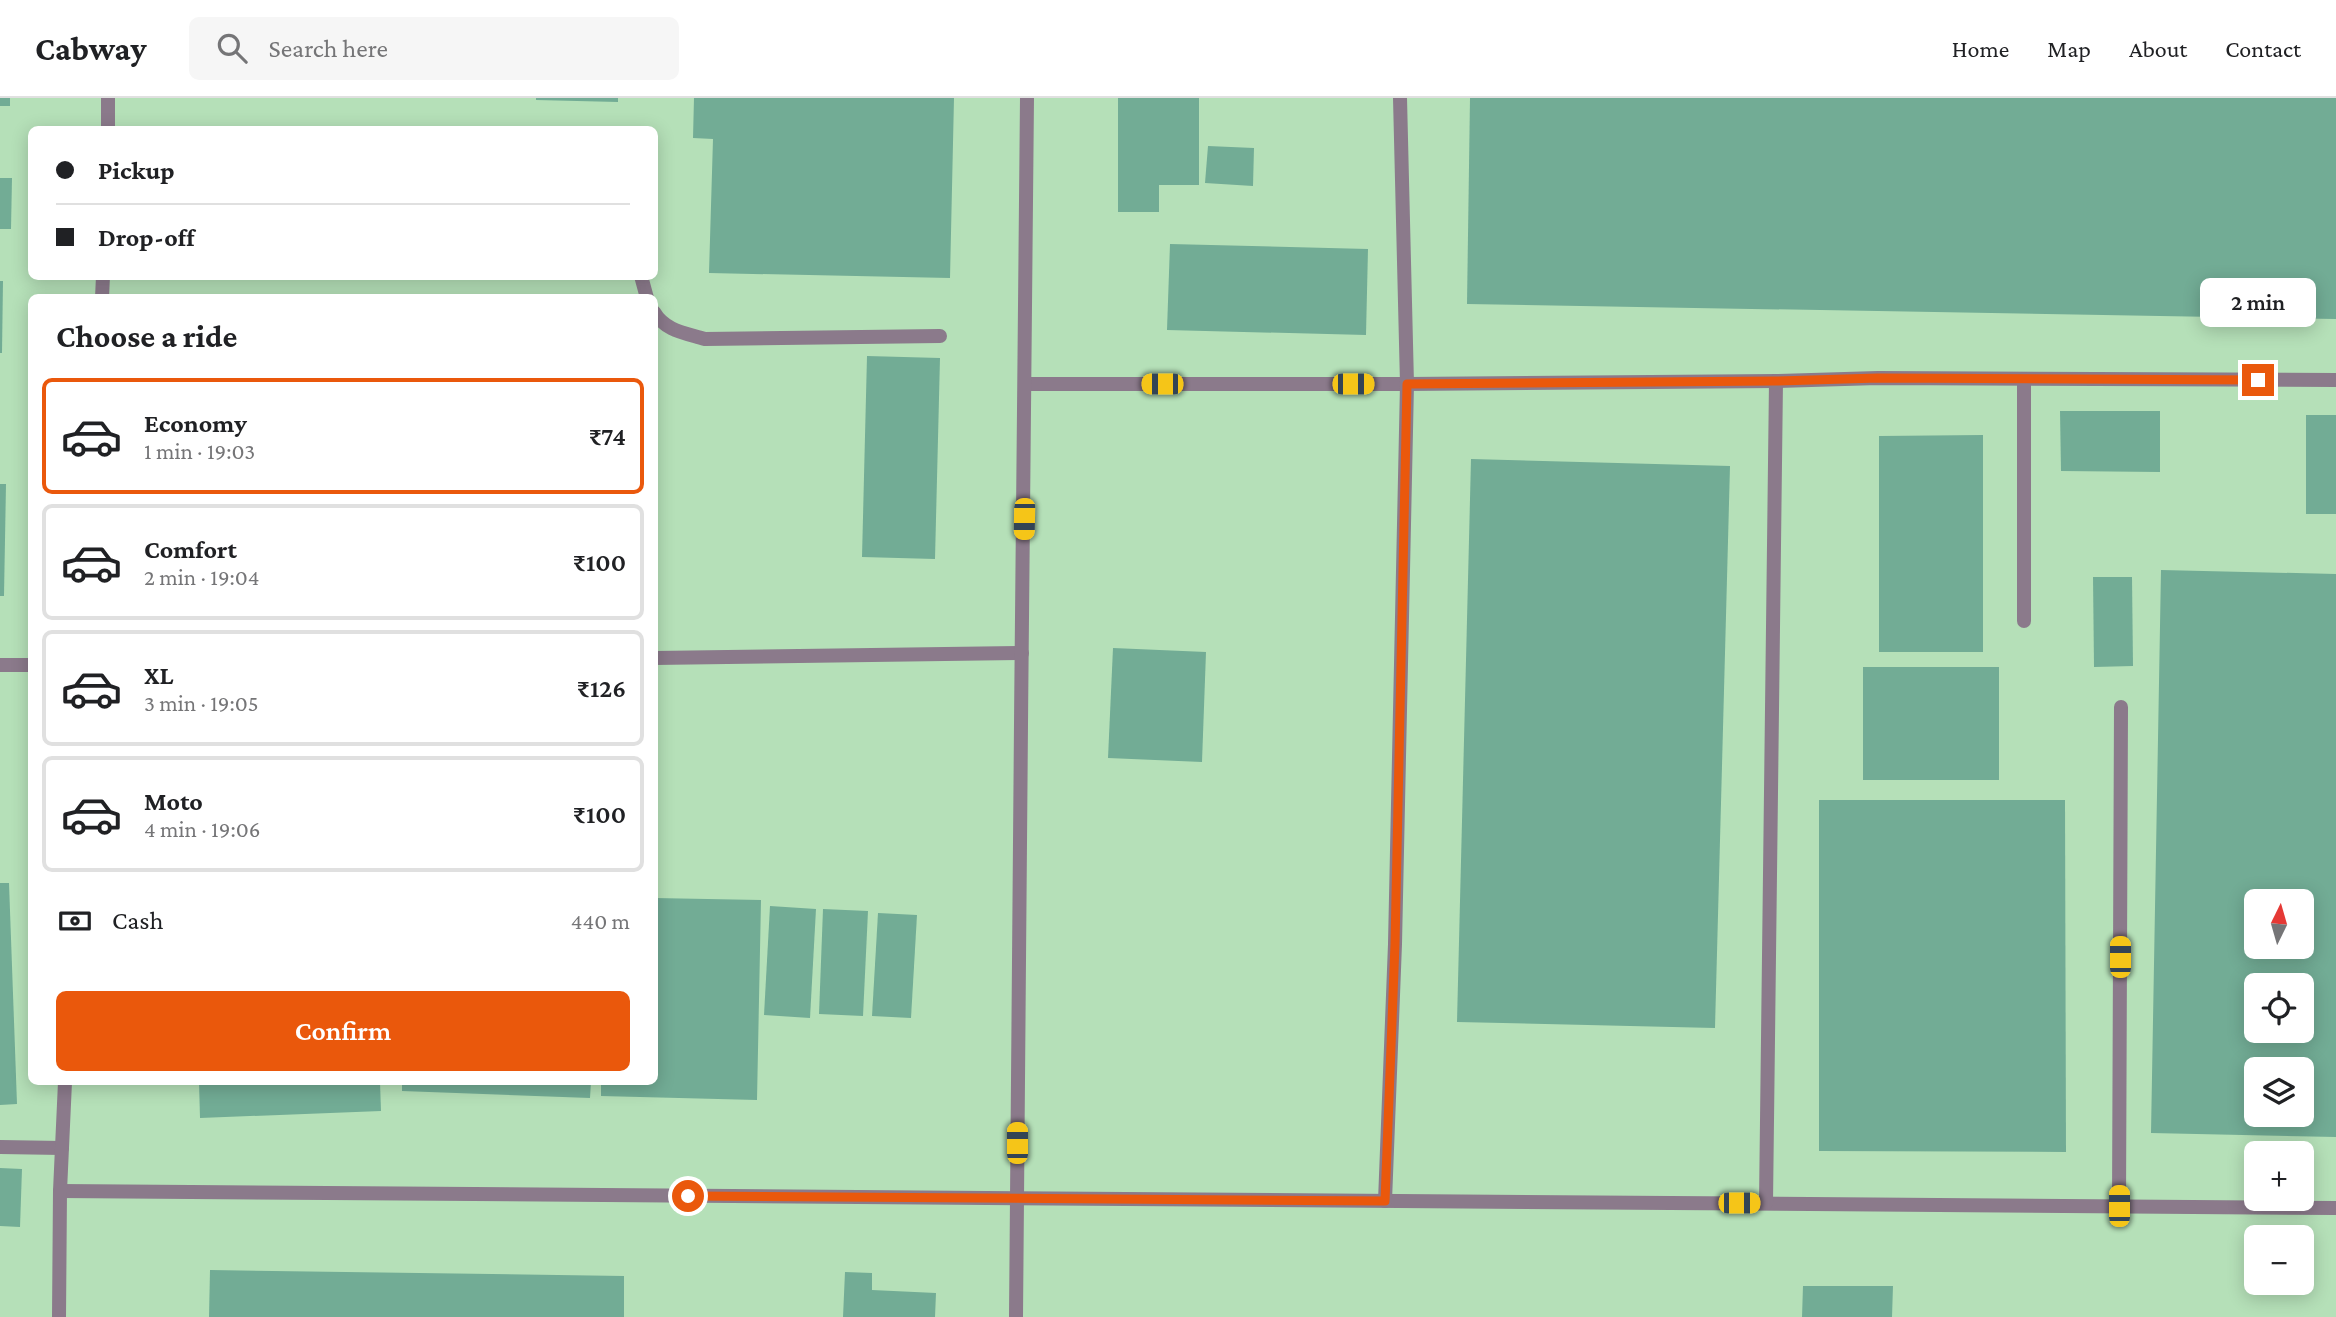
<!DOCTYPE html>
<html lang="en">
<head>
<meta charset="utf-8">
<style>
	body { margin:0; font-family:"Crimson Pro",serif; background:#f6f6f6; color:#202124; height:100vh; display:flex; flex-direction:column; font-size:26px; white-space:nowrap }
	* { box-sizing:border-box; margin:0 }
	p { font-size:23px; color:#757577 }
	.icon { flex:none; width:38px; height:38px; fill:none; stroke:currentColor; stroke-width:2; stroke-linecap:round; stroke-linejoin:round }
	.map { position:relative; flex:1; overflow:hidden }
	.drawer { position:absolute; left:28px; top:196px; width:630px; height:791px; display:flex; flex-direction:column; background:#fff; border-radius:10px; box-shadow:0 4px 18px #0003 }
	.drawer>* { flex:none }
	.top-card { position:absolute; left:28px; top:28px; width:630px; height:154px; border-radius:10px; box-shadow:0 4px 18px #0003; display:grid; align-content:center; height:154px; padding:0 28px; background:#fff }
	.needle { width:46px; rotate:5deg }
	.fabs { position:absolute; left:2244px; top:791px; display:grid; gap:14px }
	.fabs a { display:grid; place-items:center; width:70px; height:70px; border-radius:10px; background:#fff; box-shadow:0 4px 18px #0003; font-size:35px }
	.end { position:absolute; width:32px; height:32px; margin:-16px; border:9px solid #ea580c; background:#fff; box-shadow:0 0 0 4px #fff }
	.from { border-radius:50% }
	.bubble { position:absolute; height:49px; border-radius:10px; background:#fff; box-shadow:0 4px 18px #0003; font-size:23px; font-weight:600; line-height:49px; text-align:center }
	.car { position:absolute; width:21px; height:42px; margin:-21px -10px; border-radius:9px; box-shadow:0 0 5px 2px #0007; background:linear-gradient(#f5c518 24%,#345 0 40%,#f5c518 0 76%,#345 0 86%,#f5c518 0) }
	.top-card b { display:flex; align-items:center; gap:24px; height:66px; font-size:26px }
	.top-card b+b { border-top:2px solid #e0e0e0 }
	.top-card i { width:18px; height:18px; background:#202124 }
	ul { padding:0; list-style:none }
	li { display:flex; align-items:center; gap:21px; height:116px; margin:0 14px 10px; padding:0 14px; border:4px solid #e0e0e0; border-radius:10px }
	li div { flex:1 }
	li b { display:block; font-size:26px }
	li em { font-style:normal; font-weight:600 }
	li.current { border-color:#ea580c }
	li>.icon { width:63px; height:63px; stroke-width:1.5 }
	h2 { padding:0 28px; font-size:32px; line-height:84px }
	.pay { display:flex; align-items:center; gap:18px; height:77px; padding:0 28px; font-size:26px }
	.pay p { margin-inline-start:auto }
	.cta { display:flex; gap:14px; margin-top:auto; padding:14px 28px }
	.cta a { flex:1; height:80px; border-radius:10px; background:#ea580c; color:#fff; font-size:28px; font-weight:600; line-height:80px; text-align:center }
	header { display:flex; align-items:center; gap:42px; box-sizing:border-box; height:98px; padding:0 35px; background:#fff; border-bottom:2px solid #e0e0e0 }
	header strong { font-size:33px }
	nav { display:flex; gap:38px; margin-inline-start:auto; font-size:24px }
	.search { width:490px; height:63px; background:#f6f6f6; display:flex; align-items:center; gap:18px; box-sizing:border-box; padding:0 24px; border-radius:10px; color:#757577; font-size:26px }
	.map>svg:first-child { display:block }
	.building { fill:#72ac95; fill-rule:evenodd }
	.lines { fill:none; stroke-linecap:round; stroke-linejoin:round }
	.service { stroke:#8b7a8b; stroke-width:14 }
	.route { stroke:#ea580c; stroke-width:9 }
</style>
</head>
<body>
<header>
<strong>Cabway</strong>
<div class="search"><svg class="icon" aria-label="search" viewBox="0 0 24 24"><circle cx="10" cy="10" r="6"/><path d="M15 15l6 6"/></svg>Search here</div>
<nav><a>Home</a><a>Map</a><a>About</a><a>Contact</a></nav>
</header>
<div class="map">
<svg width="2336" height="1219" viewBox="0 0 2336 1219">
	<rect width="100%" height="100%" fill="#b5e0b8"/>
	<g class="building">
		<rect x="0" y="0" width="10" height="8"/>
		<polygon points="536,0 618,0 618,4 536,2"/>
		<polygon points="694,0 954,0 950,180 709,175 713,41 693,40"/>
		<polygon points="1118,0 1199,0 1199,87 1159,87 1159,114 1118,114"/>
		<polygon points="1470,0 2336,0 2336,221 1467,206"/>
		<polygon points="1208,48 1254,50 1253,88 1205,85"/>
		<polygon points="0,80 12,80 11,131 0,131"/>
		<polygon points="1170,146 1368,151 1366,237 1167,232"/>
		<polygon points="0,183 3,183 2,255 0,255"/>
		<polygon points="867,258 940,260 935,461 862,459"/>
		<polygon points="2060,313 2160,313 2160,374 2061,373"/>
		<rect x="2306" y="317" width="30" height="99"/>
		<polygon points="1983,337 1983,554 1879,554 1879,338"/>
		<polygon points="1471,361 1730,368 1715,930 1457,924"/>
		<polygon points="0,386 6,386 4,498 0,498"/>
		<path d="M2161,472L2336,476V1039L2151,1035ZM2256,803H2301V849H2256ZM2256,887H2301V933H2256ZM2256,971H2301V1017H2256Z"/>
		<polygon points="2093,479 2132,479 2133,568 2094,569"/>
		<polygon points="1113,550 1206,554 1202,664 1108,660"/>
		<rect x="1863" y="569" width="136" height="113"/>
		<polygon points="1819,702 2065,702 2066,1054 1819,1053"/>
		<polygon points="0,785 9,785 17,1006 0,1007"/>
		<polygon points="654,800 761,802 757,1002 601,998 601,984 654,984"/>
		<polygon points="770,808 816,811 810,920 764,917"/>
		<polygon points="823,811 868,813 863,918 819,916"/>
		<polygon points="878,815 917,817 911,920 872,918"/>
		<polygon points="199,984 380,984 381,1013 200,1020"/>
		<polygon points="402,984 591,984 590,1000 402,993"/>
		<polygon points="0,1070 22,1071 20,1129 0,1128"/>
		<polygon points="210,1172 624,1178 624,1219 209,1219"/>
		<polygon points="845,1174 872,1175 872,1192 936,1195 935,1219 843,1219"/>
		<polygon points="1803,1188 1893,1188 1892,1219 1802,1219"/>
	</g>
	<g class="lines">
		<g class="service">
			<polyline points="108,32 108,0"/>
			<polyline points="641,178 647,200"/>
			<polyline points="102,200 103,178"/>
			<path d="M654,214C665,233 686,235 705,241L940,238"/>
			<polyline points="1026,286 1407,286 1776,283 1878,280 2336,282"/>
			<polyline points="2024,523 2024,281"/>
			<polyline points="654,560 1022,555"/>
			<polyline points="0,567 32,567"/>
			<polyline points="0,1049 62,1050"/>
			<polyline points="60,1093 2336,1110"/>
			<polyline points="1385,1103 1395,846 1407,286 1400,0"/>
			<polyline points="1766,1105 1776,283"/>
			<polyline points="2119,1108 2121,609"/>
			<polyline points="59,1219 60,1093 65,984"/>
			<path d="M1016,1219C1016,813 1026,406 1027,0"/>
		</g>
	</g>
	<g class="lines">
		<polyline class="route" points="688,1098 1385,1103 1395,846 1407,286 1776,283 1878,280 2258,282"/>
	</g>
</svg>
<div class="fabs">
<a><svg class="needle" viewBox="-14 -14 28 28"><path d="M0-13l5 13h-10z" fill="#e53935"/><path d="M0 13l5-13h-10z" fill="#757577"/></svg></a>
<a><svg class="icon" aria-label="locate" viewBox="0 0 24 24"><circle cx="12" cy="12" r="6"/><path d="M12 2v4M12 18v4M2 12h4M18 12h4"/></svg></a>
<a><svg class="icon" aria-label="layers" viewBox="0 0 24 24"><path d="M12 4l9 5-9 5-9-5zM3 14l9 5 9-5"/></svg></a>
<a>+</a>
<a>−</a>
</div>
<i class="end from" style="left:688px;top:1098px"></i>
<i class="end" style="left:2258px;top:282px"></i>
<div class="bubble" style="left:2200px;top:180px;width:116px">2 min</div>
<i class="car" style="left:1162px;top:286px;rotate:270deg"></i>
<i class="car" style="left:1353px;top:286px;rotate:90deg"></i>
<i class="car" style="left:1024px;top:421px;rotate:181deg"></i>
<i class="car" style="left:2120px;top:859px;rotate:0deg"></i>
<i class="car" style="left:1017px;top:1045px;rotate:0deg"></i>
<i class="car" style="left:1739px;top:1105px;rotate:90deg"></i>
<i class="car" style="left:2119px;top:1108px;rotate:0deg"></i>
<div class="top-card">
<b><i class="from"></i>Pickup</b>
<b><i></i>Drop-off</b>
</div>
<section class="drawer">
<h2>Choose a ride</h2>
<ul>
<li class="current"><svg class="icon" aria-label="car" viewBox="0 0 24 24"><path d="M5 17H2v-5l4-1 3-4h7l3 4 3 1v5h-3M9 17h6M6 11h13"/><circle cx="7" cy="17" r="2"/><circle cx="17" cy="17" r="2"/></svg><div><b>Economy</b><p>1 min · 19:03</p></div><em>₹74</em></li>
<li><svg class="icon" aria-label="car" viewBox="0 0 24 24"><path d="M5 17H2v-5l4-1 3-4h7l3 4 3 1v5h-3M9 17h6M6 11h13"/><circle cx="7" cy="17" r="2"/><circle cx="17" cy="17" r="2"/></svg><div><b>Comfort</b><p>2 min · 19:04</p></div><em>₹100</em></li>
<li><svg class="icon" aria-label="car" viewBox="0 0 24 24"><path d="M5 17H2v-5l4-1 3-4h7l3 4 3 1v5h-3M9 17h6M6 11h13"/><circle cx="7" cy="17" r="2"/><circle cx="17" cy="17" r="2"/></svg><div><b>XL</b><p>3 min · 19:05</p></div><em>₹126</em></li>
<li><svg class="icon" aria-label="car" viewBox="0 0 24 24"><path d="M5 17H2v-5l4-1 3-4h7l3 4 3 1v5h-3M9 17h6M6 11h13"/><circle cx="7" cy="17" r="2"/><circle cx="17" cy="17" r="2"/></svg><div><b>Moto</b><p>4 min · 19:06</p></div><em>₹100</em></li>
</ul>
<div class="pay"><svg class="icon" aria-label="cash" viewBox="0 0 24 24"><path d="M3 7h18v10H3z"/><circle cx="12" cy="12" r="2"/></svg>Cash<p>440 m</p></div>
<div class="cta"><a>Confirm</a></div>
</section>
</div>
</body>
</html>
